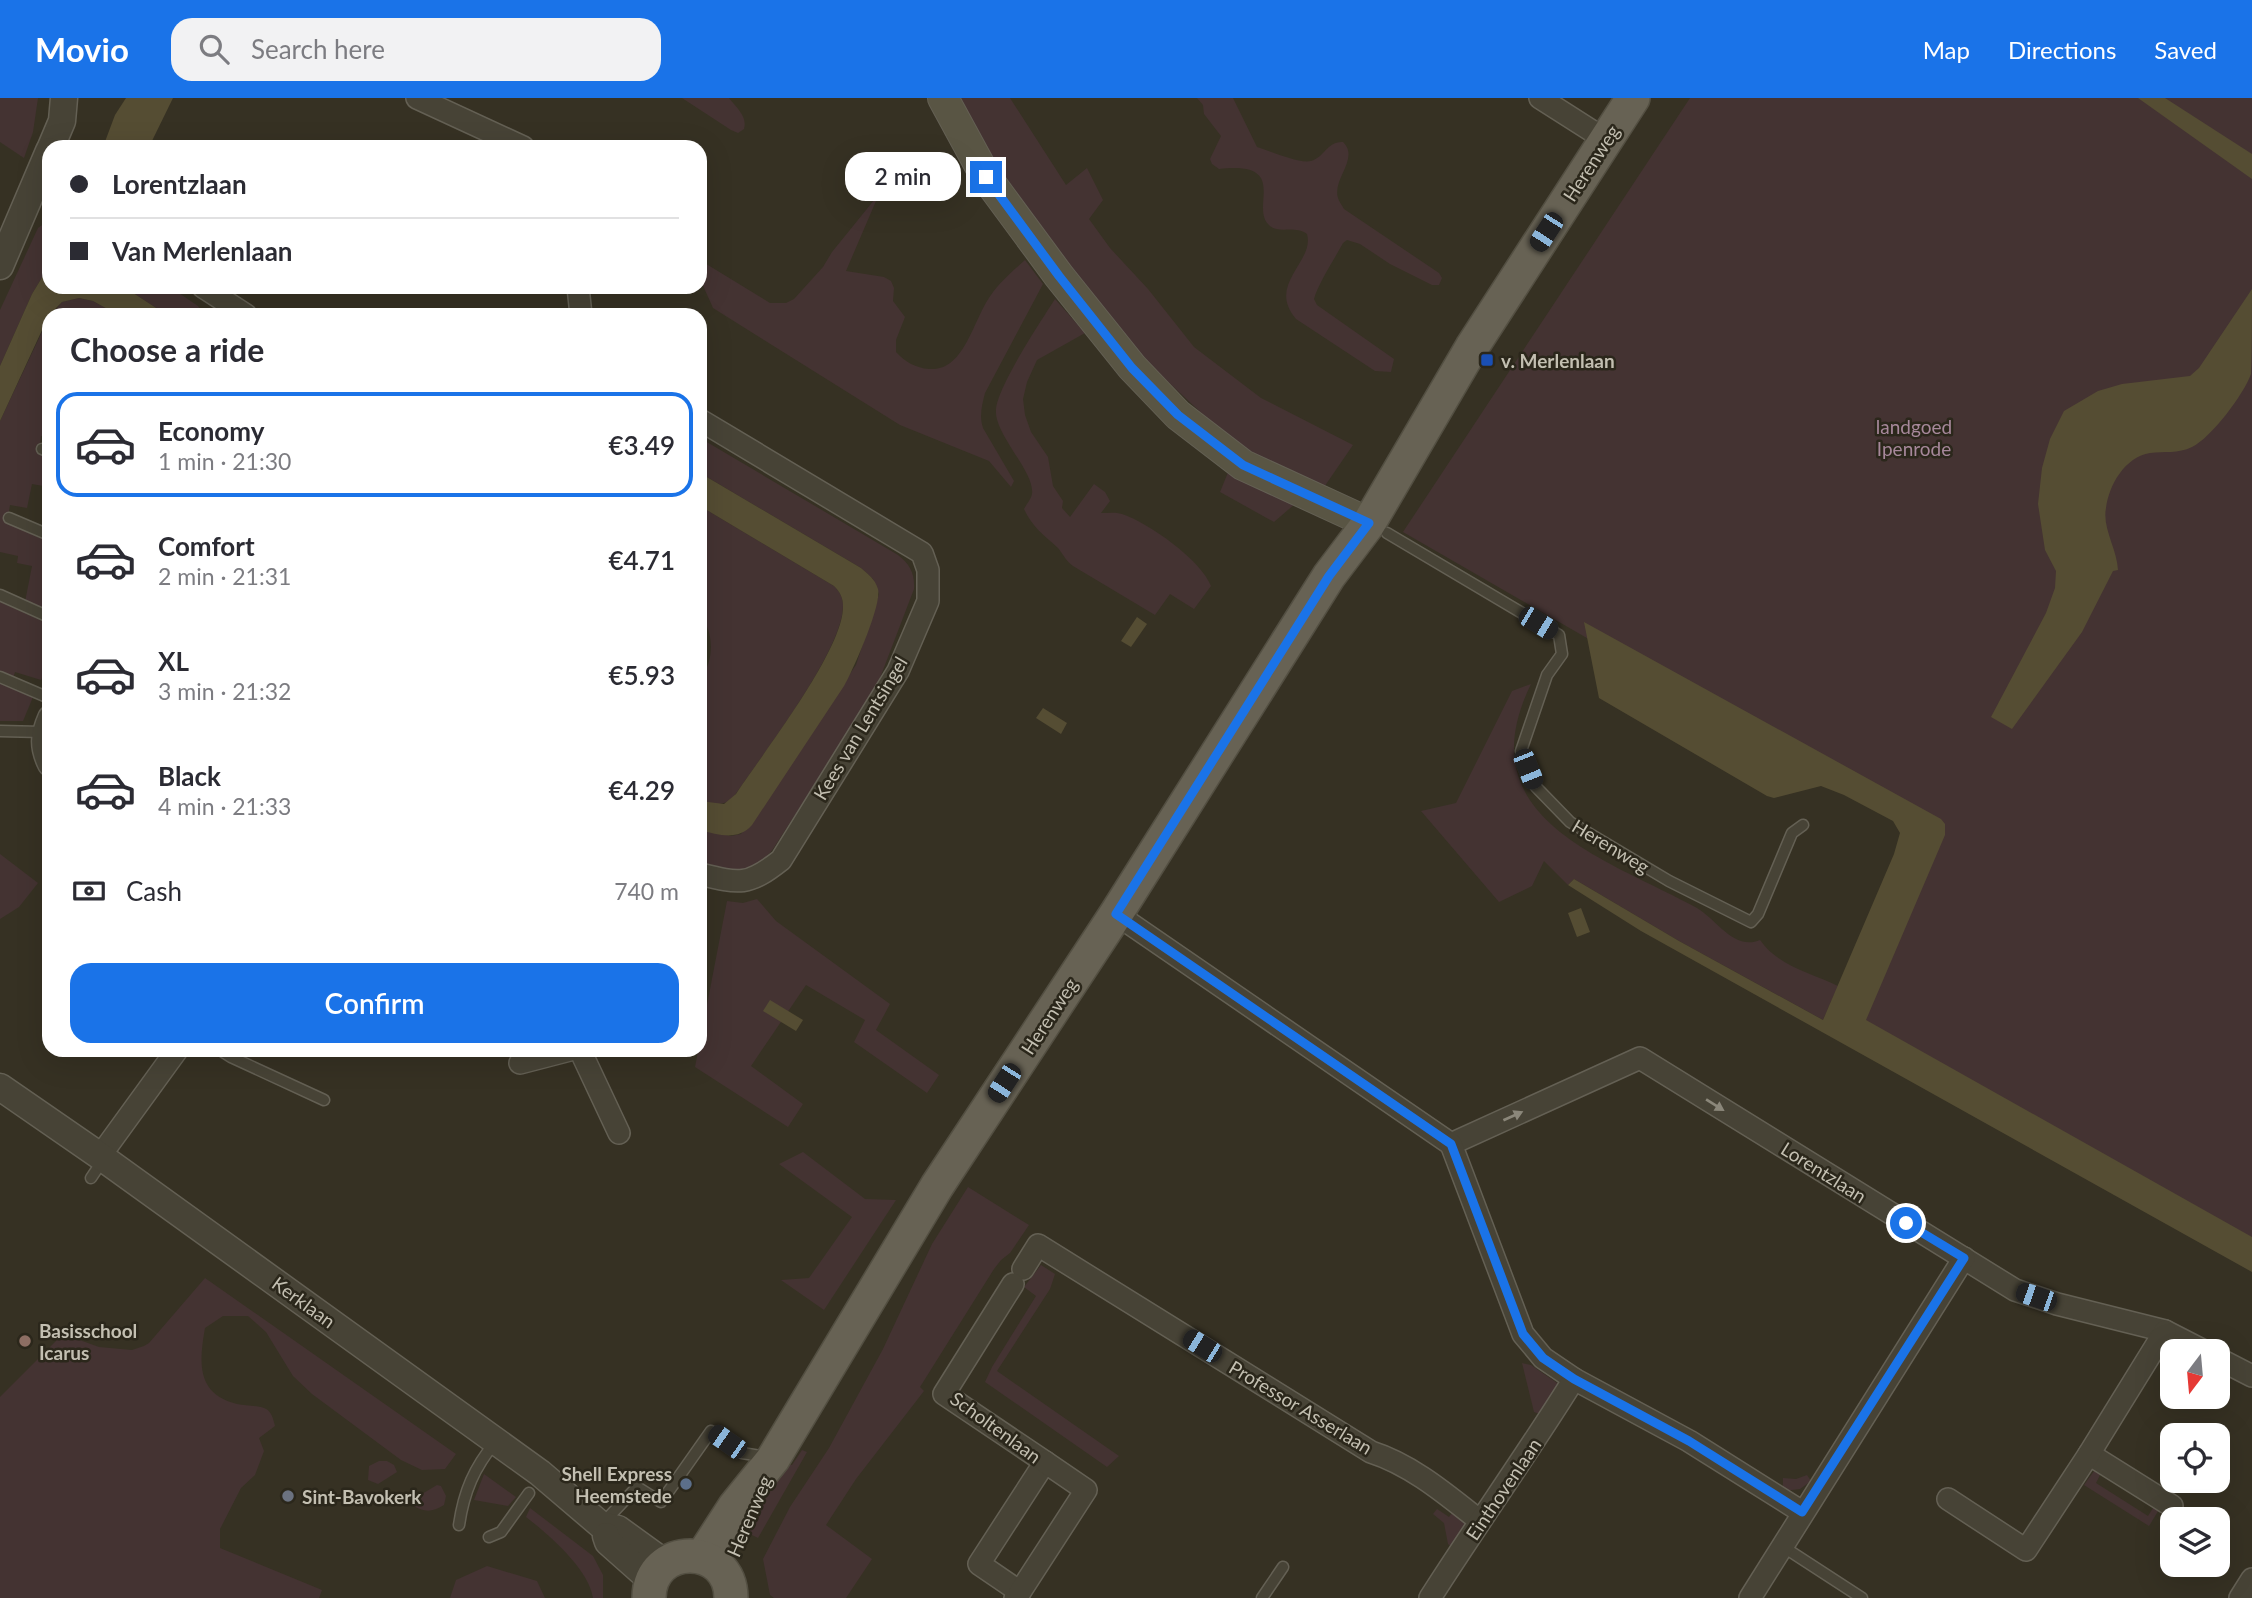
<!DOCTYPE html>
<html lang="en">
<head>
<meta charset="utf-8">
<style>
	body { margin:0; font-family:Lato,sans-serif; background:#f2f2f3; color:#2b2b33; height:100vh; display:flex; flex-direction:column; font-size:26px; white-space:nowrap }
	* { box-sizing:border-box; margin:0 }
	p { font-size:23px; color:#7c7c81 }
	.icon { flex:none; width:38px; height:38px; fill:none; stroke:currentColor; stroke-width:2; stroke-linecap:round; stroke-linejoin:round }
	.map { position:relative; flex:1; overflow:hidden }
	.sheet { position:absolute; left:42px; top:210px; width:665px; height:749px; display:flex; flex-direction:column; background:#fff; border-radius:21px; box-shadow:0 7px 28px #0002 }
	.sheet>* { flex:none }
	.top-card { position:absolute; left:42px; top:42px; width:665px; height:154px; border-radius:21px; box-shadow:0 7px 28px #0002; display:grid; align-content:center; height:154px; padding:0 28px; background:#fff }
	.needle { width:46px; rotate:196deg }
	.controls { position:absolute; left:2160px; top:1241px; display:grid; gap:14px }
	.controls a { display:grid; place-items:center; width:70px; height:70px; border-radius:14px; background:#fff; box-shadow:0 7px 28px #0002; font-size:35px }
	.end { position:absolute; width:32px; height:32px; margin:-16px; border:9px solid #1a73e8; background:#fff; box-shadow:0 0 0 4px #fff }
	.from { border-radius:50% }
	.bubble { position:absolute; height:49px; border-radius:21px; background:#fff; box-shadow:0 7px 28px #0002; font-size:23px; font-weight:600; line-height:49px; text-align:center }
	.car { position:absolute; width:21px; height:42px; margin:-21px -10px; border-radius:9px; box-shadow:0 0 5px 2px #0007; background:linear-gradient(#222 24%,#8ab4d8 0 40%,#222 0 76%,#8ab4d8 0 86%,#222 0) }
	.top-card b { display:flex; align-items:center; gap:24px; height:66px; font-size:26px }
	.top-card b+b { border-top:2px solid #e1e1e2 }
	.top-card i { width:18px; height:18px; background:#2b2b33 }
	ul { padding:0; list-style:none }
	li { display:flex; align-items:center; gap:21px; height:105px; margin:0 14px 10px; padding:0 14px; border:4px solid transparent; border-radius:21px }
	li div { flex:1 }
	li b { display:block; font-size:26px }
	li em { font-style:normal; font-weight:600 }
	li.selected { border-color:#1a73e8 }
	li>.icon { width:63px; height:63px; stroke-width:1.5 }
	h2 { padding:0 28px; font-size:32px; line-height:84px }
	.pay { display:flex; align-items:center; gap:18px; height:77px; padding:0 28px; font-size:26px }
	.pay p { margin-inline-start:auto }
	.action { display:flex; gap:14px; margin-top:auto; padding:14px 28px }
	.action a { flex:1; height:80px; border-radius:21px; background:#1a73e8; color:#fff; font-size:28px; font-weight:600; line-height:80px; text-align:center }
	header { display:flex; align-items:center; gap:42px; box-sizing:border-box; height:98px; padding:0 35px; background:#1a73e8; color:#fff }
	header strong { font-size:33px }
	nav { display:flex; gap:38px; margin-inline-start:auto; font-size:24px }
	.search { width:490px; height:63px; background:#f2f2f3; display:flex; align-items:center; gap:18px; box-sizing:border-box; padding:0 24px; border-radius:21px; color:#7c7c81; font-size:26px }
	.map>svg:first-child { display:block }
	.green { fill:#443332 }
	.water { fill:#554d33 }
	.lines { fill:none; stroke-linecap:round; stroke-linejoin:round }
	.service-casing { stroke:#646054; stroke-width:13 }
	.minor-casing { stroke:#646054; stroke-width:24 }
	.tertiary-casing { stroke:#646054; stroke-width:29 }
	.secondary-casing { stroke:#646054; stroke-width:32 }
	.primary-casing { stroke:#534f42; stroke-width:36 }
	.service { stroke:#474336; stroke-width:10 }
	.minor { stroke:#474336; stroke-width:21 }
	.tertiary { stroke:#474336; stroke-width:26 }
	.secondary { stroke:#595544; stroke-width:30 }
	.primary { stroke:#676254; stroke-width:33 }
	.oneway { fill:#8b877a }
	.route { stroke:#1a73e8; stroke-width:9 }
	.transit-dot { fill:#1a4fb4; stroke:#2b271b; stroke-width:2.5 }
	.education-dot { fill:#8d6e63; stroke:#2b271b; stroke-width:2.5 }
	.service-dot { fill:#5c6f8a; stroke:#2b271b; stroke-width:2.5 }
	.worship-dot { fill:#6b7280; stroke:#2b271b; stroke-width:2.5 }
	.labels { text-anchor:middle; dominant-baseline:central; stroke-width:5; stroke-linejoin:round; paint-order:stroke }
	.street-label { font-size:19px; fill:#c3bfb1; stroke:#2b271b }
	.poi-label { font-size:19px; font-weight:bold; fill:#c3bfb1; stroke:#2b271b; text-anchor:start }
	.park-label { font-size:19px; fill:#a7889b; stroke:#2b271b }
</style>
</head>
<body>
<header>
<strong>Movio</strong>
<div class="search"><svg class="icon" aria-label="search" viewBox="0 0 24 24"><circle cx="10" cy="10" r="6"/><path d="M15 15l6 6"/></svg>Search here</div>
<nav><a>Map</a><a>Directions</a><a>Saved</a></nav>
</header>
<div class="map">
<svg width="2252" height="1500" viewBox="0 0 2252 1500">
	<rect width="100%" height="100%" fill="#363123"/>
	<g class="green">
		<polygon points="0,0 38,0 33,34 24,60 0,44"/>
		<path d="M682,0H729C736,9 748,19 744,31L738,35L731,32Z"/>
		<polygon points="946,0 1010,0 1066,87 1087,70 1103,102 1089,121 1110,150 1148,191 1194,249 1261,300 1353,347 1320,395 1259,362 1209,322 1150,267 1108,223"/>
		<path d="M1197,0H1233L1257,49C1270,53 1299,66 1311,63C1325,59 1327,43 1343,44C1360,60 1332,81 1338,100C1339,104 1342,107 1344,111L1439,175L1442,180L1439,187H1432L1390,166L1360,146L1347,142L1343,145C1335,160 1318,186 1314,201L1317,207L1394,261L1391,274L1375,273L1296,221C1266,186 1315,164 1307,136C1294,127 1280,136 1270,128C1248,111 1292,63 1219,71L1212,66L1210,61L1221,38L1204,16L1203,7Z"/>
		<polygon points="1690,0 2252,0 2252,1152 1836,919 1925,735 1403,434"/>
		<path d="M879,96L846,173L884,179L891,183L894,190L893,203L905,219L896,242V254C905,264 916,270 929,271C965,274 973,221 991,197C1000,184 1013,173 1025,162L1043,186L985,295C982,307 979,318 983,330L1014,383L1011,389L989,363L900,327L713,210C708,196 695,179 703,164L770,205H786L794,201L823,169L832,154Z"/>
		<polygon points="49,122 49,168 32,196 0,268 0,212 38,130"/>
		<polygon points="124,189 170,189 198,208 204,217 167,217"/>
		<polygon points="79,200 93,203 118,217 51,217 62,204"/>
		<path d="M1055,201L1085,235L1037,262L1027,284L1023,301L1025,317L1031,334L1048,359L1053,388L1063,403L1062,410L1070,419L1094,386L1105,394L1110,403L1101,415C1108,415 1116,414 1122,416C1149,425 1201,462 1211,488L1194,511L1170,496L1155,517L1073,468C1066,463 1063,456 1058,450C1044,437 1032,429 1024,411C1026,407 1031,401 1032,396C1035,374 994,336 996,312C997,289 1041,223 1055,201Z"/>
		<polygon points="49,219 49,340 41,338 39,355 49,360 49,389 32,386 27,410 10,407 7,425 49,444 49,514 25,504 32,468 17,465 18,458 0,454 0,323"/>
		<path d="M700,340L898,457C910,466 915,476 914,491L875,593L773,751C750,781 732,772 700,764V732L731,738L741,736L856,567L879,496L873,481L861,470L700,375Z"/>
		<polygon points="1229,372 1296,405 1274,424 1220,394"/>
		<path d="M700,408L834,488C840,494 843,500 843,507C844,552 760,660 733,700C722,709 712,706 700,703V581C715,563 714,534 700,516Z"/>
		<polygon points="0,504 49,526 49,564 41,582 15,574 13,580 0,575"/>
		<polygon points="0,584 33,599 23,623 0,623"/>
		<path d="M1531,586C1465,721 1606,760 1697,810C1716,821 1734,853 1760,842C1778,868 1811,875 1838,888L1823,922L1679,843L1574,781L1568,787L1544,763L1532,788L1499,804L1421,713L1456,705L1512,593Z"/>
		<polygon points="0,756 38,785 19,809 0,821"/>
		<polygon points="757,801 776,823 890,906 876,932 939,977 927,995 854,944 865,922 806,887 751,968 803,1006 788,1029 695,969 727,803 743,805"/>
		<polygon points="803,1054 865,1101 896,1102 824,1212 781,1182 809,1180 852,1119 779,1066"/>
		<polygon points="968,1089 1029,1127 1010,1155 1001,1162 994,1171 920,1289 924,1293 856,1381 826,1427 872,1461 846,1500 774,1500 770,1497 763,1461 790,1409 829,1350 883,1251 932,1146"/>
		<polygon points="1041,1167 1055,1176 1050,1191 997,1273 1119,1358 1107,1369 985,1284 992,1269 1036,1198 1024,1189"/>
		<path d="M205,1180L456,1356L445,1371L422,1372L401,1362L312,1296L293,1278L266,1234L248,1218H223L205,1230C199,1264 196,1296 237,1306C245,1308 256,1307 264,1310C272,1313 273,1321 275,1328L259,1340L264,1353L255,1377L241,1390L220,1431V1450L322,1492L319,1500H0V1299L63,1236L99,1249L132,1252L144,1248L149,1245Z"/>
		<polygon points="1522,1265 1531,1267 1560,1287 1545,1318 1534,1314"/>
		<polygon points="802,1352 807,1354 758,1440 748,1435 783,1366 792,1367"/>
		<polygon points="379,1363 387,1363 394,1367 397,1374 378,1386 368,1382 369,1368"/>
		<polygon points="2097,1369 2102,1373 2096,1385 2148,1418 2155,1407 2160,1410 2149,1428 2084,1387"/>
		<polygon points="484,1376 516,1399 508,1408 474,1402"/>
		<polygon points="1807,1377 1811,1383 1800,1391 1783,1393 1783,1380 1796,1381"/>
		<path d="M437,1387L441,1388L446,1398L444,1407C431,1415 424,1414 412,1407V1402Z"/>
		<path d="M530,1410L593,1458L603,1477V1500H593C589,1471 548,1436 526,1419Z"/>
		<polygon points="1437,1411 1449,1419 1454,1412 1468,1426 1452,1449 1448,1446 1444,1425 1433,1416"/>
		<polygon points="487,1468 537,1483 545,1500 450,1500 456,1482"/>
	</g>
	<g class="water">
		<polygon points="126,0 173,0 149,49 103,49 115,17"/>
		<polygon points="2138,0 2165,0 2252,56 2252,81"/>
		<polygon points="49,168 49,189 124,189 167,217 118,217 93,203 79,200 62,204 49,217 0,323 0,268 32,196"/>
		<path d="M2252,191C2252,208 2252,263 2251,276C2244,296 2211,340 2192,349C2178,356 2164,353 2150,355C2125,359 2109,387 2106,410C2102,430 2117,451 2118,472L2113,473L2082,534L2012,631L1991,619L2046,515L2055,490L2056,473L2045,452L2038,406L2042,370L2050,341L2064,313L2098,293L2122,286L2190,278L2199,270Z"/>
		<path d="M700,375L861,470C868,476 875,481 878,491C882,507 853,572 844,588L752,727C738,743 719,737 700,732V703L724,706L736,696C762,656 844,552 843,508C843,500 840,494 834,488L700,408Z"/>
		<polygon points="1137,519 1147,526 1131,549 1121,543"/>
		<polygon points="1584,524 1941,721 1945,726 1945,737 1866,922 2252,1139 2252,1174 1641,833 1568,787 1574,781 1679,843 1823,922 1894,756 1900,735 1893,723 1844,697 1821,688 1774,700 1767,698 1599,600"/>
		<polygon points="1043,610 1067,625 1061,636 1036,620"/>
		<polygon points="1581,810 1590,834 1577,839 1568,815"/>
		<polygon points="770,902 803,922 796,933 763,913"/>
	</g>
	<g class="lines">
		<defs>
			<g id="service">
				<polyline points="42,351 49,354"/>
				<polyline points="9,420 49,437"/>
				<polyline points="1387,435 1559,537 1562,556 1547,577 1521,653 1536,689 1570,724 1669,783 1751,824 1758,816 1792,735 1803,727"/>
				<polyline points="0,497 49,519"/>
				<polyline points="0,579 49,600"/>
				<polyline points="0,633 42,634"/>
				<polyline points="220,952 231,959 324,1002"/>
				<polyline points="91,1080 103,1062"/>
				<polyline points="603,1425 637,1389 661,1404 711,1333 742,1355 767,1359"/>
				<path d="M459,1427C464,1393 474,1370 496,1343"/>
				<polyline points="489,1439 501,1434 529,1395"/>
				<polyline points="1782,1448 1862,1500"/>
				<polyline points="1262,1500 1283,1469"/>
			</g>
			<g id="minor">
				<polyline points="417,0 523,49"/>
				<polyline points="1540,0 1606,42"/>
				<polyline points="203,189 246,217"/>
				<polyline points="578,189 581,217"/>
				<path d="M700,322L922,455L928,472V503L898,573L781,762C748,788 740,786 700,776"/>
				<path d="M49,619C41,637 40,649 49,667"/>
				<polyline points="1116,816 1451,1046"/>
				<polyline points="580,952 619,1035"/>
				<polyline points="520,965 570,952"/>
				<polyline points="1451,1046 1640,960 2015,1192 2057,1206 2165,1233 2204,1253"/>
				<polyline points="1451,1046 1523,1236 1543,1260 1574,1281 1689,1343 1802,1414"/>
				<polyline points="100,1058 177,952"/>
				<path d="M1023,1171L1038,1147L1371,1354C1412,1367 1447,1397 1480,1423"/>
				<polyline points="1013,1186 944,1296 1045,1364 979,1466 1020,1494 1015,1500"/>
				<polyline points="2217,1260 2252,1278"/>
				<polyline points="2089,1356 2172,1408"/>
				<polyline points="1948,1401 2026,1452 2089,1356 2165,1233"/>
				<polyline points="1020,1494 1086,1392 1045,1364"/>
				<path d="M1430,1500C1477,1426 1528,1355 1574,1281"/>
				<polyline points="1750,1500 1964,1160"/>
				<polyline points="2240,1500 2252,1481"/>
			</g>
			<g id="tertiary">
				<polyline points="51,49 62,23 64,0"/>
				<polyline points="0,168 49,53"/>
				<polyline points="0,989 100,1058 540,1375 601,1427 618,1431 665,1465"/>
				<polyline points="606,1438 608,1444 652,1483"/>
			</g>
			<polyline id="secondary" points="943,0 986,79 1059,178 1132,269 1178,317 1243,367 1369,425"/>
			<g id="primary">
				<polyline points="702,1459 735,1408 773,1361 937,1088 1116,816 1329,478 1369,425 1472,249 1633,0"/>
				<path d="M649,1500C649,1444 731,1444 731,1500"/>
			</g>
		</defs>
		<use href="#service" class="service-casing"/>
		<use href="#minor" class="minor-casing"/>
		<use href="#tertiary" class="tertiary-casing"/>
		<use href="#secondary" class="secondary-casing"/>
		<use href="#primary" class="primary-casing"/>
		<use href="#service" class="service"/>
		<use href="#minor" class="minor"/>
		<use href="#tertiary" class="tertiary"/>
		<use href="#secondary" class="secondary"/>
		<use href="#primary" class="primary"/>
	</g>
	<defs><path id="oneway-solid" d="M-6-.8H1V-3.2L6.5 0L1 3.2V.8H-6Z" transform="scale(1.75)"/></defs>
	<g class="oneway">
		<use href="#oneway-solid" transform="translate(1715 1007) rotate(32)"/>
		<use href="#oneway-solid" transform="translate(1513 1018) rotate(-24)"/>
	</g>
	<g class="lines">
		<polyline class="route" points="986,79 1059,178 1132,270 1178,317 1243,367 1369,425 1329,478 1116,816 1451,1046 1523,1236 1543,1260 1574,1281 1689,1343 1802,1414 1964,1160 1906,1125"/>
	</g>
	<rect class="transit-dot" x="1480" y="255" width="14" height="14" rx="3.5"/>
	<circle class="education-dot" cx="25" cy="1243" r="7"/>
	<circle class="service-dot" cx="686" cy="1386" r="7"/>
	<circle class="worship-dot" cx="288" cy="1398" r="7"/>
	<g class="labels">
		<g class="street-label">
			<text transform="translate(1591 65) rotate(-57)">Herenweg</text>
			<text transform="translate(860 630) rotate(-59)">Kees van Lentsingel</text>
			<text transform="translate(1611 748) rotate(31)">Herenweg</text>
			<text transform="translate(1049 918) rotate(-57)">Herenweg</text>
			<text transform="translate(1824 1074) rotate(32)">Lorentzlaan</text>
			<text transform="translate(304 1204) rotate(36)">Kerklaan</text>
			<text transform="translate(1301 1309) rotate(31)">Professor Asserlaan</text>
			<text transform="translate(996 1329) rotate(36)">Scholtenlaan</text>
			<text transform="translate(1503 1391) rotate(-56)">Einthovenlaan</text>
			<text transform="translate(749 1418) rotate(-67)">Herenweg</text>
		</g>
		<g class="poi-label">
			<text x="1501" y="262">v. Merlenlaan</text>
			<text x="39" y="1232">Basisschool<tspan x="39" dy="22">Icarus</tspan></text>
			<text x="672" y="1375" text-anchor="end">Shell Express<tspan x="672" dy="22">Heemstede</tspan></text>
			<text x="302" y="1398">Sint-Bavokerk</text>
		</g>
		<g class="park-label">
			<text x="1914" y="328">landgoed<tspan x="1914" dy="22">Ipenrode</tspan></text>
		</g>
	</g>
</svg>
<div class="controls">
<a><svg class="needle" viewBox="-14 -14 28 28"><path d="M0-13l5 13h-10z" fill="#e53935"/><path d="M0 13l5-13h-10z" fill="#7c7c81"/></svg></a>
<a><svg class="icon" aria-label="locate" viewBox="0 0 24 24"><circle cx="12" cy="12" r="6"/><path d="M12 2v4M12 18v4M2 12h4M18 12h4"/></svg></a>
<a><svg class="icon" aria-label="layers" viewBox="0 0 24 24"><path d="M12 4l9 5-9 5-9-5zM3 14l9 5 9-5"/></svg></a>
</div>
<i class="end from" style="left:1906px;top:1125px"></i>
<i class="end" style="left:986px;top:79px"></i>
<div class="bubble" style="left:845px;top:54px;width:116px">2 min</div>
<i class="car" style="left:1546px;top:134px;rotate:213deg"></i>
<i class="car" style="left:1538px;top:525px;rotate:121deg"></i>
<i class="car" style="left:1528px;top:671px;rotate:158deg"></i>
<i class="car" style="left:1004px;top:985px;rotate:213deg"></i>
<i class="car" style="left:2036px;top:1199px;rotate:289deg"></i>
<i class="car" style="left:1202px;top:1248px;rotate:302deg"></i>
<i class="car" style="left:727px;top:1344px;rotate:305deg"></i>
<div class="top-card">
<b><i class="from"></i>Lorentzlaan</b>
<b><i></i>Van Merlenlaan</b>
</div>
<section class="sheet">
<h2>Choose a ride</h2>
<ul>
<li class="selected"><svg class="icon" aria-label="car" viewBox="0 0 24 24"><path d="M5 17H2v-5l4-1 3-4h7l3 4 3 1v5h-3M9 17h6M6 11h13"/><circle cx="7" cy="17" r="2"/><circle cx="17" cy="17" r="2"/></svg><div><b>Economy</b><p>1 min · 21:30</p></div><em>€3.49</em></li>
<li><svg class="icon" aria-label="car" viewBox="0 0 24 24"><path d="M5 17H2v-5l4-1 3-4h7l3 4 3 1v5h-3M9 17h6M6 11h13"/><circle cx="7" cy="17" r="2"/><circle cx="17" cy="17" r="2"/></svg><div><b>Comfort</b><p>2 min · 21:31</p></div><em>€4.71</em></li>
<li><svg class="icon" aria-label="car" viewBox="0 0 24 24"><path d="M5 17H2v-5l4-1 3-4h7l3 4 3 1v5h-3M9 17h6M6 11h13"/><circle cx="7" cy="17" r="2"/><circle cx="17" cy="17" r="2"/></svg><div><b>XL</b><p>3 min · 21:32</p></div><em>€5.93</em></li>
<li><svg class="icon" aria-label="car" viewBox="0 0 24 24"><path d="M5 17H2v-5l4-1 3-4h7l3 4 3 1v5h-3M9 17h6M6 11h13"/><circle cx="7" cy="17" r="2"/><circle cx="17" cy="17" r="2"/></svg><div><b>Black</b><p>4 min · 21:33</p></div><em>€4.29</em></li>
</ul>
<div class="pay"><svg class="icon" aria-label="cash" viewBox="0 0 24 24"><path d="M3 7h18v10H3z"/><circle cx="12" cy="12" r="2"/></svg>Cash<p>740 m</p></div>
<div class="action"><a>Confirm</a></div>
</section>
</div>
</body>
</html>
